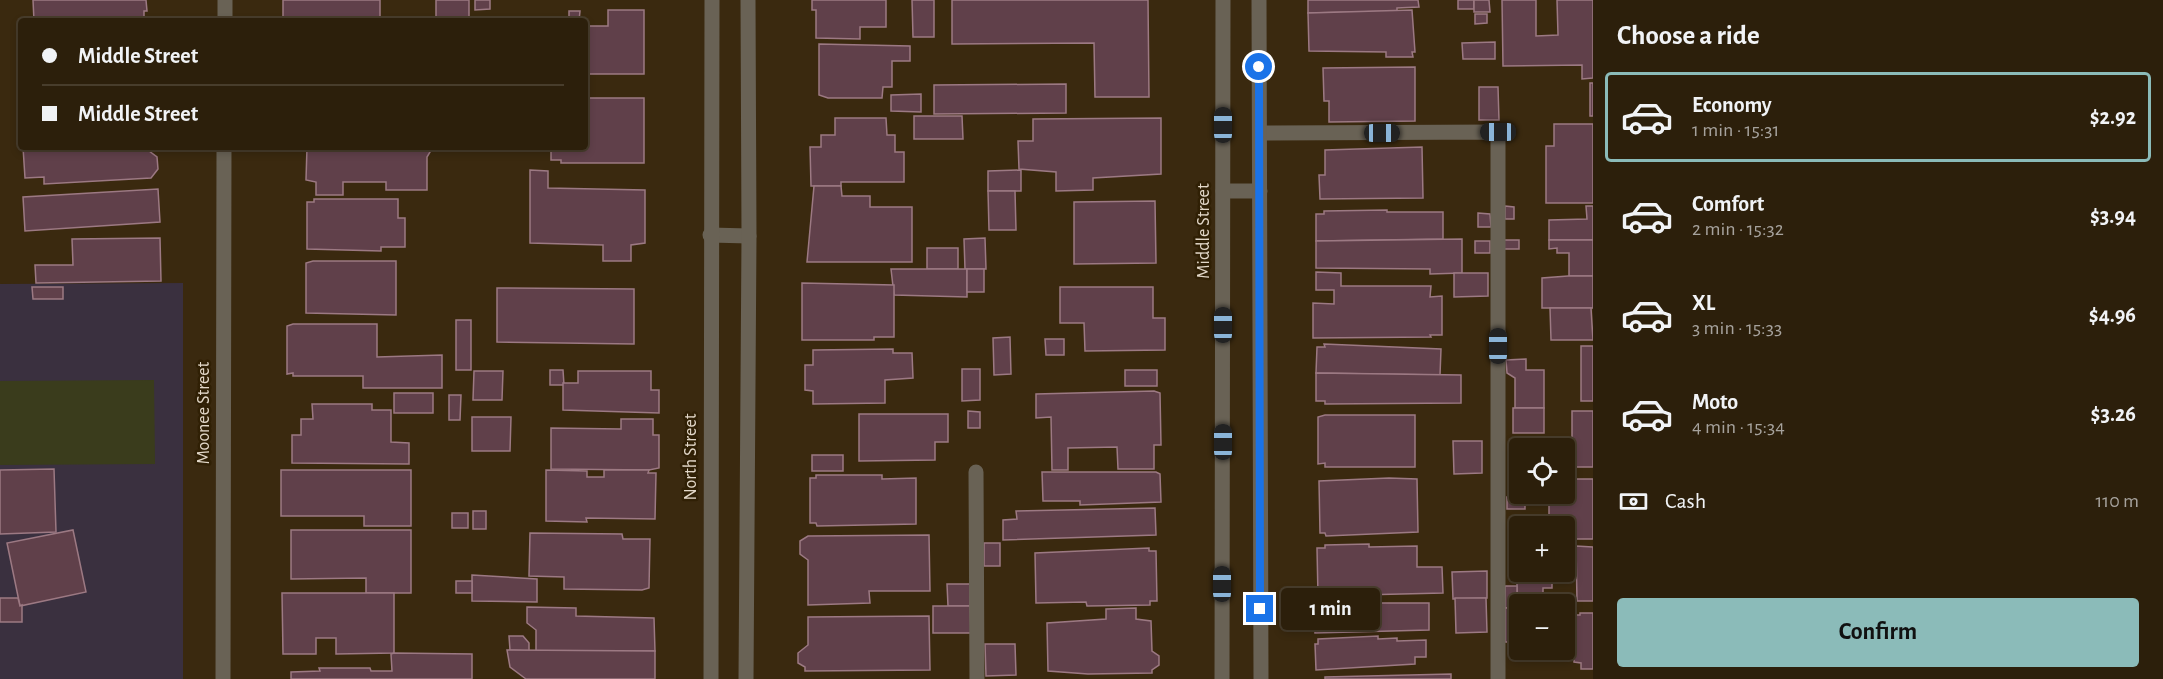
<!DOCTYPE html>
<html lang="en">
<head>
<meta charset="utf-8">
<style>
	body { margin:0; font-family:"Alegreya Sans",sans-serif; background:#342714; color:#f1f3f6; height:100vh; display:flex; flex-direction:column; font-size:22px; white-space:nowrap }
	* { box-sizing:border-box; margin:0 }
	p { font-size:20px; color:#a6a29d }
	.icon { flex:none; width:33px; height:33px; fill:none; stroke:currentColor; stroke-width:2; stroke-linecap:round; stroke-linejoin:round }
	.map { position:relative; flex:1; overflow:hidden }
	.sheet { display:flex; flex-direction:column; background:#2c1f0b; width:570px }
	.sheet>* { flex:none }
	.banner { position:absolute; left:18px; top:18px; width:570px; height:132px; border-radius:6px; box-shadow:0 3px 9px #0003,0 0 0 2px #483d2c; display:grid; align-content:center; height:132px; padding:0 24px; background:#2c1f0b }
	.tools { position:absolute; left:1509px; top:438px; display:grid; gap:12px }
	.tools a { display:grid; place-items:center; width:66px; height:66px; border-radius:6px; background:#2c1f0b; box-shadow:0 3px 9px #0003,0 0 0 2px #483d2c; font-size:30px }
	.end { position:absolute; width:27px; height:27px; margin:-14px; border:8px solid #1a73e8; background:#fff; box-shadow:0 0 0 3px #fff }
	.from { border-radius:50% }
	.bubble { position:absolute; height:42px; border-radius:6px; background:#2c1f0b; box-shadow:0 3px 9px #0003,0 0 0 2px #483d2c; font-size:20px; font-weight:700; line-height:42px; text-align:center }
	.car { position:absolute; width:18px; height:36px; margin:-18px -9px; border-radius:8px; box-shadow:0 0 4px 2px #0007; background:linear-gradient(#222 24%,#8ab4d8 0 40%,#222 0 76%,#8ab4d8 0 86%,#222 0) }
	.banner b { display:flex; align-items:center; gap:21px; height:57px; font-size:22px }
	.banner b+b { border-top:2px solid #483d2c }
	.banner i { width:15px; height:15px; background:#f1f3f6 }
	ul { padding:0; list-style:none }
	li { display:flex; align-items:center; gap:18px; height:90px; margin:0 12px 9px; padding:0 12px; border:3px solid transparent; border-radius:6px }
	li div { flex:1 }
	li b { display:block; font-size:22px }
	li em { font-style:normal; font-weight:700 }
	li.active { border-color:#8bbbb9 }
	li>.icon { width:54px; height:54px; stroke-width:1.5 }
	h2 { padding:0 24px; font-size:27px; line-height:72px }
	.pay { display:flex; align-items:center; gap:15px; height:66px; padding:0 24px; font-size:22px }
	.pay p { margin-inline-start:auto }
	.button { display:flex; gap:12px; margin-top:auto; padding:12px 24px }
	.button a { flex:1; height:69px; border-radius:6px; background:#8bbbb9; color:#111; font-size:24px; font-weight:700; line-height:69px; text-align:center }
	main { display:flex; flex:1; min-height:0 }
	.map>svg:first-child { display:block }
	.education { fill:#3a303f }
	.green { fill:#3a3c1c }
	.building { fill:#60404a; stroke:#9c7983; stroke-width:1.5 }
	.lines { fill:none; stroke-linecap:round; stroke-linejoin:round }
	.lane { stroke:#696255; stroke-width:15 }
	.street { stroke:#696255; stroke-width:15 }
	.route { stroke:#1a73e8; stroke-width:8 }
	.labels { text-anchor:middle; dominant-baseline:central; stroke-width:5; stroke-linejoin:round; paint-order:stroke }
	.street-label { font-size:18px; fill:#e3d8c9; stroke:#302005 }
</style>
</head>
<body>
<main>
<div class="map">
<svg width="1593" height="679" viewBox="0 0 1593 679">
	<rect width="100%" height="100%" fill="#3a290f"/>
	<polygon class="education" points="183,283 183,679 0,679 0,284"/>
	<polygon class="green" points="154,380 155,464 0,465 0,381"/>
	<g class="building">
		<polygon points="33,0 146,0 147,11 144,11 144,21 34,21"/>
		<rect x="283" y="0" width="97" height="21"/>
		<rect x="436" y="0" width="33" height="21"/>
		<polygon points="475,0 490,0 490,9 475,10"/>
		<polygon points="812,0 886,0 886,27 860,27 860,39 816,38 816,10 812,10"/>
		<polygon points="912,0 934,0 934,37 913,37"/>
		<polygon points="952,0 1148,0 1149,97 1095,97 1094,43 952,44"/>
		<polygon points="1308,0 1418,0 1419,7 1397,8 1397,11 1308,13"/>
		<rect x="1458" y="0" width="16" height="9"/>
		<polygon points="1474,0 1489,0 1490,12 1474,12"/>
		<polygon points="1502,0 1536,0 1536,36 1558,35 1557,0 1593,0 1593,78 1582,79 1582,65 1503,66"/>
		<polygon points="608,10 644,10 644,74 585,74 585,26 608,26"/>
		<polygon points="1412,10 1415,52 1412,52 1413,57 1386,57 1386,52 1309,51 1308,13"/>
		<polygon points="569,11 580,11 579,21 569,21"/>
		<polygon points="1475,14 1487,14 1487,23 1475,24"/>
		<rect x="488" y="17" width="70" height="4"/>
		<polygon points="1495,42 1495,59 1463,59 1462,43"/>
		<polygon points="819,44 910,46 910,61 892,61 892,87 883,87 882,98 828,98 819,95"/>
		<polygon points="1415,67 1415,121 1329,122 1329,101 1324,101 1323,68"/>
		<rect x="1590" y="83" width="3" height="33"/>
		<polygon points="1066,84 1066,113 934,114 934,85"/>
		<polygon points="1479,87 1498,87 1499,120 1479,120"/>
		<polygon points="921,94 921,112 891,111 891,95"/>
		<polygon points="585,98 644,98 644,163 561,163 561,160 551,160 551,147 585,147"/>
		<polygon points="914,116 962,116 963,139 914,139"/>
		<polygon points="835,118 886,118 887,135 895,135 895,152 904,152 904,182 841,182 841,186 811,186 810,147 821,147 821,135 835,135"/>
		<polygon points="1161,118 1161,174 1093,178 1093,190 1056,191 1056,172 1019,169 1018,141 1033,141 1033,119"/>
		<polygon points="1554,124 1593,124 1593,203 1546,203 1546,146 1554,146"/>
		<polygon points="23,147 142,147 142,151 149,151 157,157 158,169 151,178 44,184 44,177 25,178"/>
		<polygon points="307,147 433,147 427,157 427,190 386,190 386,182 343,182 343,195 316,195 316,182 306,180"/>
		<polygon points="1422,147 1423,198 1320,199 1319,175 1325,175 1325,150"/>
		<polygon points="530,170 548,171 548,188 645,190 645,243 631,245 631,261 603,261 603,245 530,243"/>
		<polygon points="1021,170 1021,191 988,191 988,171"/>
		<polygon points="814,186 841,186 842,196 870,196 870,207 912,207 912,262 807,262"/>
		<polygon points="158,189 160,222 25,231 23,197"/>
		<polygon points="988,191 1015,191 1016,230 989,230"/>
		<polygon points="314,199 398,199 398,218 405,218 405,247 381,247 381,251 307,249 307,202 314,202"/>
		<polygon points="1155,201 1156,263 1074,264 1074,202"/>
		<polygon points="1505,206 1514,207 1514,219 1505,219"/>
		<polygon points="1586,206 1593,206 1593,240 1549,240 1549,220 1587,219"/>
		<polygon points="1387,210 1387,212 1443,212 1443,239 1316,241 1316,214 1324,214 1324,211"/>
		<polygon points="1478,213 1490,214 1491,227 1478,227"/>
		<polygon points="160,238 161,281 36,283 35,265 73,265 72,239"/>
		<polygon points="985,238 986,269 965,269 964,239"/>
		<polygon points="1462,239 1462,273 1430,274 1430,269 1316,268 1316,241"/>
		<rect x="1503" y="240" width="16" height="9"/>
		<polygon points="1549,240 1593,240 1593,276 1569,276 1569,253 1557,253 1557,248 1549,249"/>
		<rect x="1475" y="241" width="15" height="12"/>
		<rect x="927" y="248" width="31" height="21"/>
		<polygon points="313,261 396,261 396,315 306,313 306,263"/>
		<polygon points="891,269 967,269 967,297 894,295"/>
		<rect x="967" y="269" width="17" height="23"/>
		<polygon points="1316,272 1341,273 1341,286 1431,286 1430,297 1442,296 1442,335 1430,335 1431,337 1313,338 1313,303 1334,304 1334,290 1316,290"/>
		<polygon points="1454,273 1488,273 1488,296 1454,297"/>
		<polygon points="1568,276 1593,276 1593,308 1542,308 1542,278"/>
		<polygon points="802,283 894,285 894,337 874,337 874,340 802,340"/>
		<polygon points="32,287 63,287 63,299 33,299"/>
		<polygon points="1060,287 1153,287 1153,318 1165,318 1165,350 1085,351 1084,323 1060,323"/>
		<polygon points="497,288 634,289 634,344 497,342"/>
		<polygon points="1550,308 1591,308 1593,340 1551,340"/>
		<rect x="456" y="320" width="15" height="50"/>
		<polygon points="293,324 377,324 377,357 442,355 442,388 363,388 363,376 293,376 293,373 287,374 287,326"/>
		<polygon points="1010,337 1011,374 994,375 993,338"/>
		<polygon points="1045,339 1064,339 1064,355 1046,355"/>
		<polygon points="1324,344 1441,349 1440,375 1316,373 1317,347 1325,347"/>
		<rect x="1581" y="346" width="12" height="55"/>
		<polygon points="893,349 893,353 912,353 913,378 885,380 885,403 813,404 813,391 805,390 805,365 813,365 813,350"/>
		<polygon points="1526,359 1526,370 1544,370 1544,408 1515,408 1515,378 1507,373 1506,360"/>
		<polygon points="962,369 980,369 980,400 962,401"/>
		<polygon points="550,370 563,370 564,385 550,385"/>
		<rect x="1125" y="370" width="32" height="16"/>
		<polygon points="474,371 503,371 502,400 473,400"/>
		<polygon points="578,371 651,371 651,390 659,390 659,413 563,410 563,383 578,383"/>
		<polygon points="1316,373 1461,375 1461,403 1325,404 1325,401 1316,401"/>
		<polygon points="1154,391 1160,393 1161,445 1154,445 1154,469 1118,469 1117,447 1068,448 1068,470 1052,470 1051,417 1036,418 1036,394"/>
		<rect x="394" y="393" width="39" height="20"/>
		<polygon points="449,395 461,395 460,420 449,420"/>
		<polygon points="312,404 372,404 372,410 391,410 391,442 409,443 409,464 292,463 292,435 301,435 301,419 313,419"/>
		<rect x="1513" y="408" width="31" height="25"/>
		<polygon points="968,411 980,412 980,428 968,428"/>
		<rect x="1572" y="411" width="21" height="56"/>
		<polygon points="859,414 948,414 948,442 935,442 935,460 859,461"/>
		<polygon points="1325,415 1415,415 1415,467 1325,467 1325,463 1318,464 1318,417"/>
		<polygon points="472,417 511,417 510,451 472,451"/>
		<polygon points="621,419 653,419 653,435 659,435 659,468 649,470 551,469 551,428 621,429"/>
		<polygon points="1453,441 1482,441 1482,473 1454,474"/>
		<rect x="812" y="455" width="31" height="16"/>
		<polygon points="54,469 56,532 0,534 0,470"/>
		<polygon points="281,470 411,470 411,526 364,526 364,516 281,516"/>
		<polygon points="546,470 587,471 587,477 604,477 604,470 649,470 648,473 656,473 655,519 586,518 587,522 546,521"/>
		<polygon points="1042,472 1156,472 1160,474 1161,502 1080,505 1080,501 1043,501"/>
		<polygon points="816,475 882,475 882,479 916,478 916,524 817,526 816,523 810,523 810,478 816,478"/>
		<polygon points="1389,478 1417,479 1418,532 1326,536 1325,533 1320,533 1319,481"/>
		<polygon points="1564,479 1593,479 1593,539 1564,539 1564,526 1549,526 1549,494 1564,494"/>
		<rect x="1507" y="497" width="18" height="12"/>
		<polygon points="1155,508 1156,535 1003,540 1003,520 1017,519 1016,511"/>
		<rect x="473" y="511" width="13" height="18"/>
		<rect x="452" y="513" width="16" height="15"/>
		<polygon points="73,530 86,592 20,606 7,543"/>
		<polygon points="291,530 411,530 411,593 366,593 366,578 291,579"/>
		<polygon points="530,533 622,534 623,539 650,539 649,588 642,590 564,589 564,577 529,576"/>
		<polygon points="929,535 930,591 869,591 870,603 808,605 808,560 800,554 800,541 808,536"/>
		<rect x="984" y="543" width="16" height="23"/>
		<polygon points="1369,544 1369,547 1417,546 1417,567 1442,567 1443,593 1318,596 1317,548 1325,548 1325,545"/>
		<polygon points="1576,546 1593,547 1593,601 1577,601"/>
		<polygon points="1149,548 1149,551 1156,551 1157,601 1150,601 1150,605 1087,606 1086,602 1036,603 1035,553"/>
		<polygon points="1517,569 1520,572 1552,572 1552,588 1543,588 1543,601 1517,601"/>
		<polygon points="1487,571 1487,598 1453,599 1452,572"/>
		<polygon points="472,575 537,579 537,602 472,601"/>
		<rect x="456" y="581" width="16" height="12"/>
		<polygon points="947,584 970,584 970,606 948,606"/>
		<rect x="1505" y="586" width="12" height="22"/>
		<polygon points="282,593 394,593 394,653 336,654 336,638 316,638 316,654 283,654"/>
		<polygon points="0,598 18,598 20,606 22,605 22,622 0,622"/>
		<polygon points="1455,598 1486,598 1487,632 1456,633"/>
		<polygon points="1358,600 1358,603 1429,603 1429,630 1315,633 1314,608 1322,608 1322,601"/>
		<polygon points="933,606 970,606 971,633 933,633"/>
		<polygon points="527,607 576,608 576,616 654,618 655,651 536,651 536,630 527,623"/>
		<polygon points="1136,608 1136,619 1151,621 1152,651 1159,656 1159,665 1152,670 1152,673 1088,674 1048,671 1047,623 1106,619 1106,609"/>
		<rect x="1505" y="608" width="15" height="34"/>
		<polygon points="1580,613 1593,613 1593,669 1581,669 1581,663 1574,662 1574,648 1564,648 1564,615 1580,615"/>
		<polygon points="929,616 930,670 805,671 805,667 798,663 798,653 808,645 808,617"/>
		<polygon points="509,636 523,636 529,643 529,651 510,650"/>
		<polygon points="1378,636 1378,639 1397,638 1397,641 1426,640 1426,657 1415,657 1415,664 1316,670 1315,644 1318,644 1318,639"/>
		<polygon points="985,644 1015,644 1016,675 986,676"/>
		<polygon points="507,650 655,651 655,679 526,679 510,667"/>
		<polygon points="394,653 472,654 472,679 291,679 291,672 320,671 319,668 370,668 371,671 392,671 391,654"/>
		<polygon points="1451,674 1451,679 1325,679 1325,677"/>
	</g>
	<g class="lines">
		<g class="lane">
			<polyline points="1260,133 1498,132 1498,679"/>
			<polyline points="1223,191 1260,191"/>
			<polyline points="976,472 977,679"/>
		</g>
		<g class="street">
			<polyline points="1259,0 1261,679"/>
			<polyline points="225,21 225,0"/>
			<polyline points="710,235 749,236"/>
			<polyline points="223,679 224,147"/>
			<polyline points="711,679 712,0"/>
			<polyline points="746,679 749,236 748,0"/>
			<polyline points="1222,679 1223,0"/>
		</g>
	</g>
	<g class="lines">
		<polyline class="route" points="1259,67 1260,609"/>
	</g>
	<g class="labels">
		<g class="street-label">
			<text transform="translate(1204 231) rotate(-90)">Middle Street</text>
			<text transform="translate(204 413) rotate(-90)">Moonee Street</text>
			<text transform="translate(691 457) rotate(-90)">North Street</text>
		</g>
	</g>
</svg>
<div class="tools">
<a><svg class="icon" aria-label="locate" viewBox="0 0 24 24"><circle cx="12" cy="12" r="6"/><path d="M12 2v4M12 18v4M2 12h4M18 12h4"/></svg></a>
<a>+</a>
<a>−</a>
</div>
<i class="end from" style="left:1259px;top:67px"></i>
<i class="end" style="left:1260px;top:609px"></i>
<div class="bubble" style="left:1281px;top:588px;width:99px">1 min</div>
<i class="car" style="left:1223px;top:125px;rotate:0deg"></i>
<i class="car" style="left:1498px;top:132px;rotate:270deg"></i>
<i class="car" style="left:1382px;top:133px;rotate:90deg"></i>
<i class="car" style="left:1223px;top:325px;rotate:0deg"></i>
<i class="car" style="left:1498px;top:346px;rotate:0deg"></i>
<i class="car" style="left:1223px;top:442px;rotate:0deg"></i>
<i class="car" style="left:1222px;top:584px;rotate:0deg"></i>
<div class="banner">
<b><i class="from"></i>Middle Street</b>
<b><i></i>Middle Street</b>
</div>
</div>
<section class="sheet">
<h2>Choose a ride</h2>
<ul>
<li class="active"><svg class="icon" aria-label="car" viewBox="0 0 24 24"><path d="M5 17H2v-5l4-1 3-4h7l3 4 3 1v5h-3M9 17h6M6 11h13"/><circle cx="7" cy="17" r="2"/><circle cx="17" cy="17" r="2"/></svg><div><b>Economy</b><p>1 min · 15:31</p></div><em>$2.92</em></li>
<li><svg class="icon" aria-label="car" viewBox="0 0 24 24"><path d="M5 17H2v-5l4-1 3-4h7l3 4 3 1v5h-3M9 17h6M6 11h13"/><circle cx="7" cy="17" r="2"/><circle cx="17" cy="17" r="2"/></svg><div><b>Comfort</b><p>2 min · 15:32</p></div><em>$3.94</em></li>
<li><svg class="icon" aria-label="car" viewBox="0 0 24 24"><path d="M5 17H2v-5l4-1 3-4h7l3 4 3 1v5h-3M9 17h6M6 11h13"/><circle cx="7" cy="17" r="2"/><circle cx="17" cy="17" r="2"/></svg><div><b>XL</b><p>3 min · 15:33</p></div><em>$4.96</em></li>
<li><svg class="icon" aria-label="car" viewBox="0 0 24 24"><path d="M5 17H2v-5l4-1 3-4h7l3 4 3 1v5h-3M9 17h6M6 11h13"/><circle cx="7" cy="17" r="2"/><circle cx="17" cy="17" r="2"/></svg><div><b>Moto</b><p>4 min · 15:34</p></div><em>$3.26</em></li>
</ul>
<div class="pay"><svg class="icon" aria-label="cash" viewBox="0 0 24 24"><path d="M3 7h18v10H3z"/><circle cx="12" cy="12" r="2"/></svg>Cash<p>110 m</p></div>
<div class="button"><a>Confirm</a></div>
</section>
</main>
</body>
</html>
